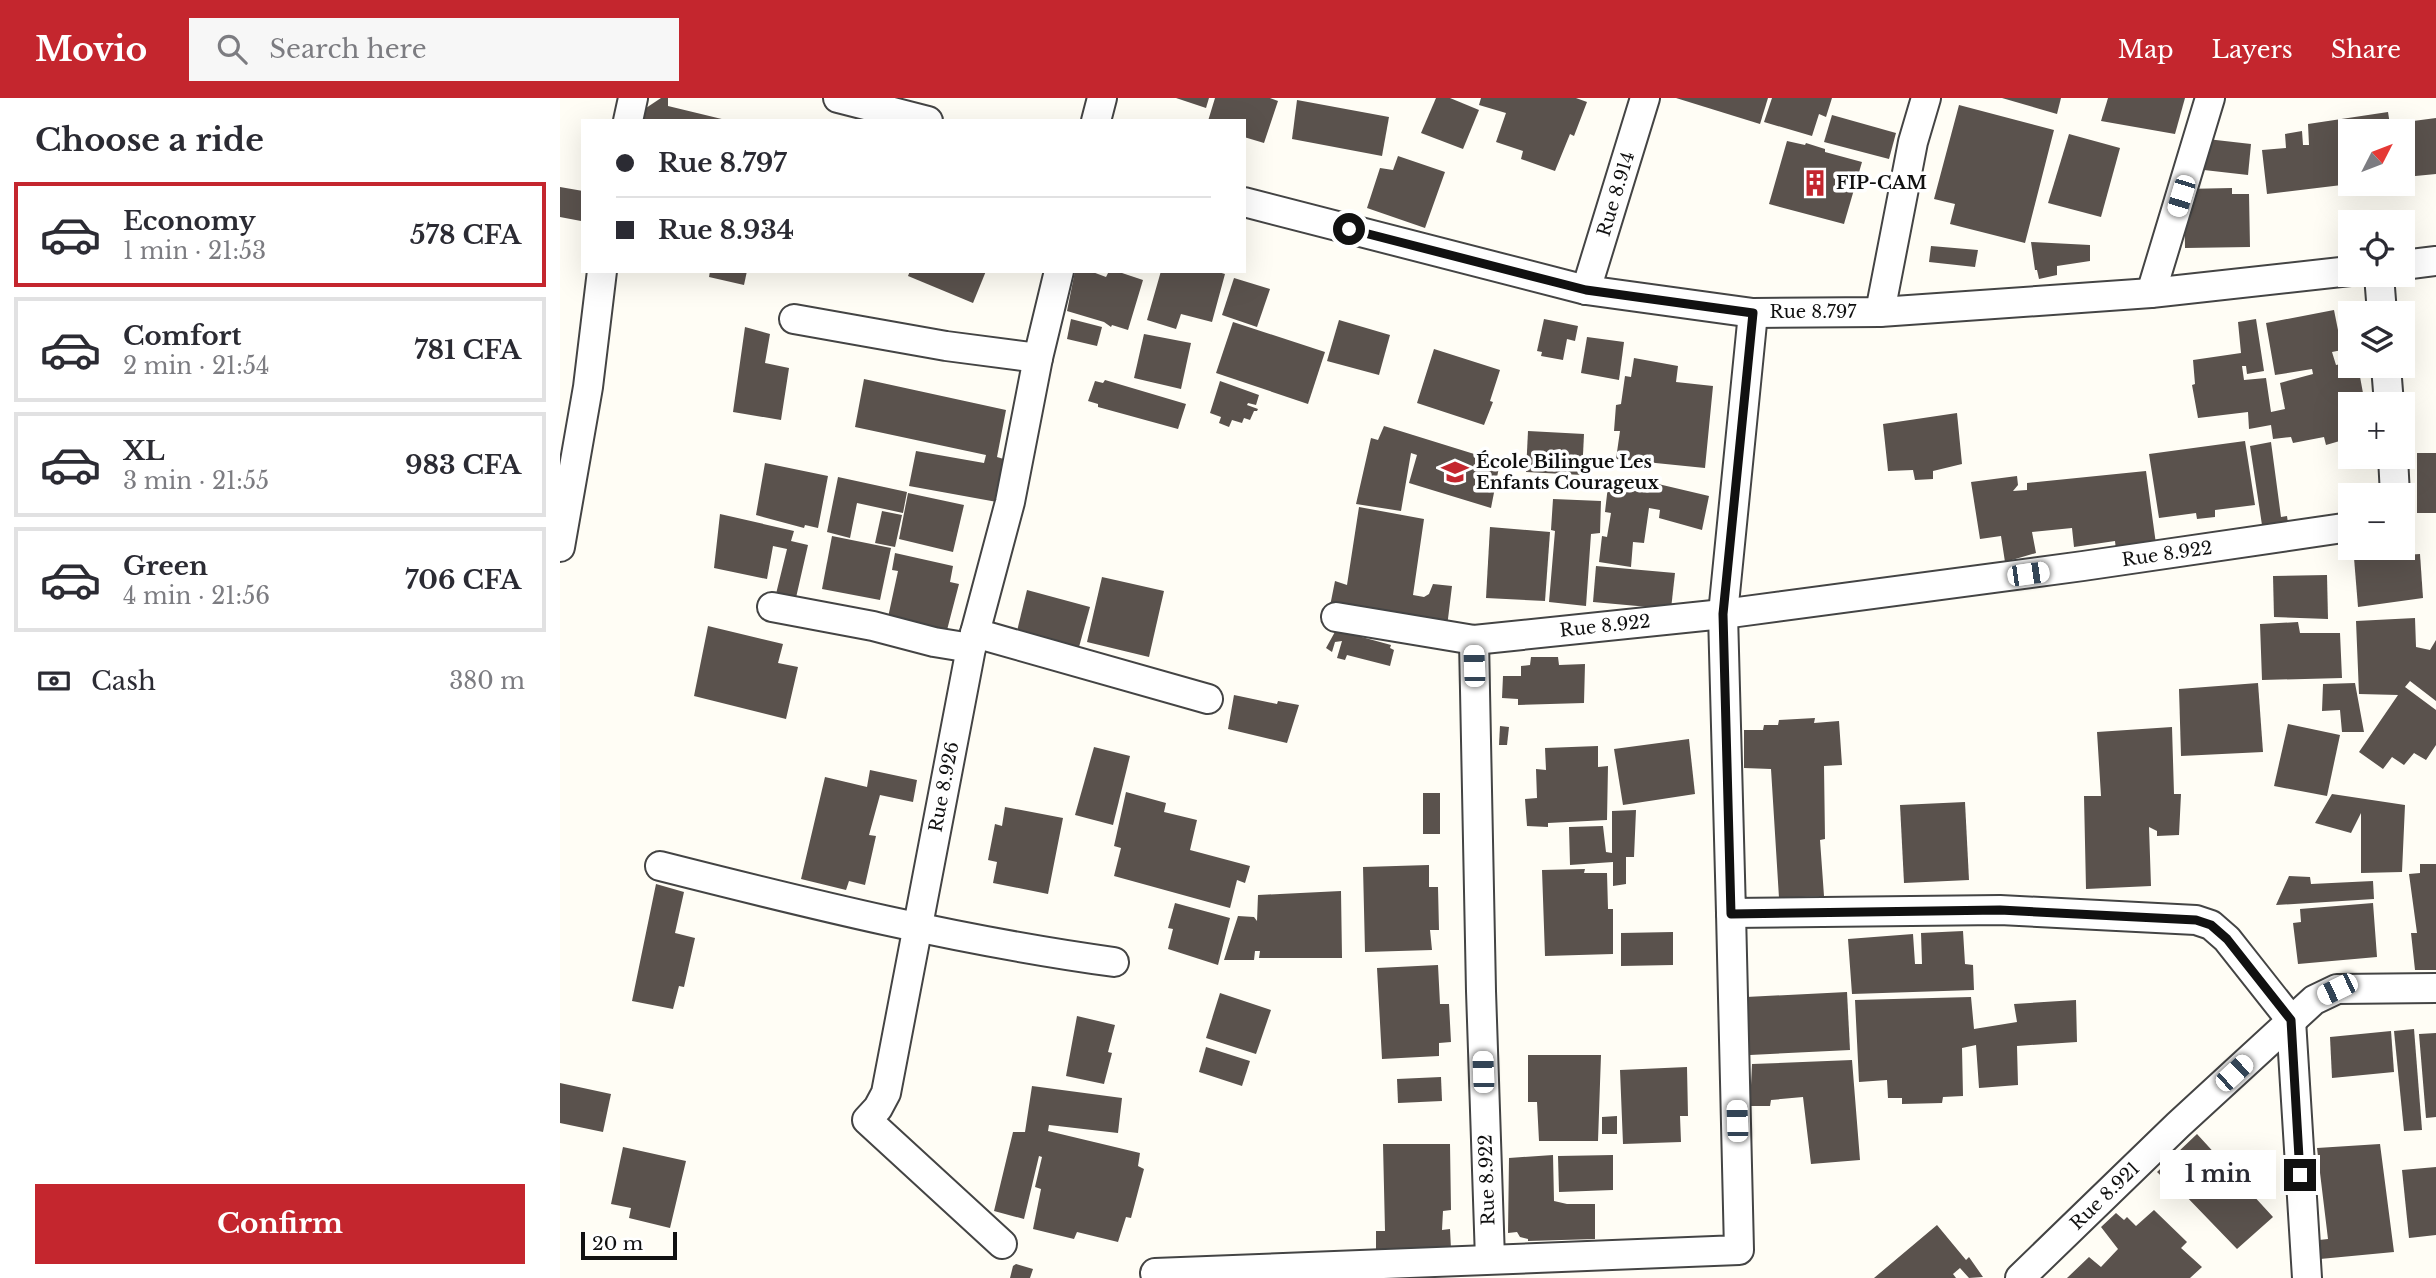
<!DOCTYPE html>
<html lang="en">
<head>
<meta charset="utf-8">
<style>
	body { margin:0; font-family:"Libre Baskerville",serif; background:#f7f7f7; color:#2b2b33; height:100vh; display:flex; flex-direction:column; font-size:26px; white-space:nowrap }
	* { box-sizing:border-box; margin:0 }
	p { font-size:23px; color:#7c7c81 }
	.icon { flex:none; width:38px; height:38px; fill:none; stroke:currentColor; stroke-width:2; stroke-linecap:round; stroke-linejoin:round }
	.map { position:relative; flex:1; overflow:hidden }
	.details { display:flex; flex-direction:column; background:#fff; width:560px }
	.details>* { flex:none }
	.top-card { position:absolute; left:21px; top:21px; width:665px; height:154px; border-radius:0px; box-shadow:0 7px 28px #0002; display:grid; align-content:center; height:154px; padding:0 35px; background:#fff }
	.needle { width:46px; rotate:48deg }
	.tools { position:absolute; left:1778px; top:21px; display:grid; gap:14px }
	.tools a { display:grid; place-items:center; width:77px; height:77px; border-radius:0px; background:#fff; box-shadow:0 7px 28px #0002; font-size:35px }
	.scale { position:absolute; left:21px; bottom:18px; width:96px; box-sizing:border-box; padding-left:7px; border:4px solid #111; border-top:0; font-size:19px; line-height:24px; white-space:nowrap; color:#111; -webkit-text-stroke:5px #fff; paint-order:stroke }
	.end { position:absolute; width:32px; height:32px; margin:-16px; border:9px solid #111; background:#fff; box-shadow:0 0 0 4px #fff }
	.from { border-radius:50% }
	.bubble { position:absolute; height:49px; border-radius:0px; background:#fff; box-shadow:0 7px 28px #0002; font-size:23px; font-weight:800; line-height:49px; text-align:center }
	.car { position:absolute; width:21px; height:42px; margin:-21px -10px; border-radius:9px; box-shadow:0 0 5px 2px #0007; background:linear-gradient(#fff 24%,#345 0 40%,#fff 0 76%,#345 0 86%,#fff 0) }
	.top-card b { display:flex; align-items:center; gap:24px; height:66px; font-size:26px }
	.top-card b+b { border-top:2px solid #e1e1e2 }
	.top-card i { width:18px; height:18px; background:#2b2b33 }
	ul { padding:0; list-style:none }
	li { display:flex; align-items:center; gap:21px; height:105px; margin:0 14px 10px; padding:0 21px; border:4px solid #e1e1e2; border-radius:0px }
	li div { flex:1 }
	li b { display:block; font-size:26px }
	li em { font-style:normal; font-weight:800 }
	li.selected { border-color:#c4262e }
	li>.icon { width:63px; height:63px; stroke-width:1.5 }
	h2 { padding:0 35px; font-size:32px; line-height:84px }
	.pay { display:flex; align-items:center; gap:18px; height:77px; padding:0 35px; font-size:26px }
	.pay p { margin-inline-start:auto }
	.cta { display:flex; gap:14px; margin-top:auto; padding:14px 35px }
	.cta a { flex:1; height:80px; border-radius:0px; background:#c4262e; color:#fff; font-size:28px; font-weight:800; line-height:80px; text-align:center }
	header { display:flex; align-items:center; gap:42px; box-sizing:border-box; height:98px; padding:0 35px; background:#c4262e; color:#fff }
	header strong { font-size:33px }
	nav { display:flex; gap:38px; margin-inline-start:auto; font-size:24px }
	.search { width:490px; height:63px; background:#f7f7f7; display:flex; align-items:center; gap:18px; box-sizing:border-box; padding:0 24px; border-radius:0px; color:#7c7c81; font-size:26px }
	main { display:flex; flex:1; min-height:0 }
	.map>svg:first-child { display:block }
	.building { fill:#5a524d }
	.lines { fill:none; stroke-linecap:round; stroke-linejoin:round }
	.street-casing { stroke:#444; stroke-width:32 }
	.street { stroke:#fff; stroke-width:28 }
	.route { stroke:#111; stroke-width:9 }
	.labels { text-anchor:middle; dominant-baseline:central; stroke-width:7; stroke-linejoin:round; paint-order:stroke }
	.poi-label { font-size:18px; font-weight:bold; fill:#111; stroke:#fff; text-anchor:start }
	.street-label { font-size:18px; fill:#111; stroke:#fff }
</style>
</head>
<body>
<header>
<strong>Movio</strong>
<div class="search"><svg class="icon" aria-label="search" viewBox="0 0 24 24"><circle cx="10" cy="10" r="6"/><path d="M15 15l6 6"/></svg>Search here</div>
<nav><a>Map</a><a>Layers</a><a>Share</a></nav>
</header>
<main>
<section class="details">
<h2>Choose a ride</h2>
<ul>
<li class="selected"><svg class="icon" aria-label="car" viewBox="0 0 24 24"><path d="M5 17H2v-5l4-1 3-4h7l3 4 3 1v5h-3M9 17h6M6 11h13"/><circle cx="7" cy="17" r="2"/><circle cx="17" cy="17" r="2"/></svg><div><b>Economy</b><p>1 min · 21:53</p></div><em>578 CFA</em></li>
<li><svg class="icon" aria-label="car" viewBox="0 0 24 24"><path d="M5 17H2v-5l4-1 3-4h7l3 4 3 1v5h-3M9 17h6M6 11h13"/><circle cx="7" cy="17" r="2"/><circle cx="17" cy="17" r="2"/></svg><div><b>Comfort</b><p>2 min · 21:54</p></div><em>781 CFA</em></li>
<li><svg class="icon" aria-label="car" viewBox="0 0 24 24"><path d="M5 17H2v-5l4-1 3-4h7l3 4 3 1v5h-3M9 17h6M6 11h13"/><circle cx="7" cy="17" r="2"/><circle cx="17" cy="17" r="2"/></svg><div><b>XL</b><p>3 min · 21:55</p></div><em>983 CFA</em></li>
<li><svg class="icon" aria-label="car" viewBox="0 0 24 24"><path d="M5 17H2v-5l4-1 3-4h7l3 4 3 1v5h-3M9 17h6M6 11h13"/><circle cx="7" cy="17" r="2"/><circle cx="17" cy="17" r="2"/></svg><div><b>Green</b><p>4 min · 21:56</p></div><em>706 CFA</em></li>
</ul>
<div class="pay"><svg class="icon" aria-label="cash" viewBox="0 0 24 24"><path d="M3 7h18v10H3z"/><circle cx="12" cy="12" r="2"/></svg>Cash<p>380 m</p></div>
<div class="cta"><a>Confirm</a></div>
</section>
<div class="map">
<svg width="1876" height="1180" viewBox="0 0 1876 1180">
	<rect width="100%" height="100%" fill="#fffdf5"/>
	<g class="building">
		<polygon points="101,0 108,0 108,8 170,23 75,23 77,16"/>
		<polygon points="616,0 649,0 646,10"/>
		<polygon points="655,0 710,0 718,3 704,45 684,39 684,23 648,23"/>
		<polygon points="876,0 890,0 919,12 903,51 861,35"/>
		<polygon points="921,0 1016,0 1027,4 1014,38 1010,36 995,73 961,61 963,53 936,44 946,15 919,7"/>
		<polygon points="1116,0 1208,0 1200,26"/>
		<polygon points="1212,0 1272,0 1266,19 1259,16 1252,38 1204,24"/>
		<polygon points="1442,0 1501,0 1497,16"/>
		<polygon points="1548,0 1625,0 1615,36 1541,23"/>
		<polygon points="737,2 829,19 822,58 732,41"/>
		<polygon points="1399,7 1494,32 1465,145 1390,126 1395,106 1374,101"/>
		<polygon points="1828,14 1831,33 1790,33 1790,86 1707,96 1702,52 1726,50 1725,36 1742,33 1743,47 1749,47 1748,26"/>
		<polygon points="1272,17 1336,35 1329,61 1264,44"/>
		<polygon points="1876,20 1876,76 1845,79 1843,33 1839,33 1838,25"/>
		<polygon points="1509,36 1560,50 1541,119 1488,105"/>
		<polygon points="1647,41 1691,46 1688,77 1644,72"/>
		<polygon points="1227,43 1245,47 1246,45 1265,51 1265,54 1302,64 1284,126 1209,106"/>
		<polygon points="838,58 885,74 865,130 807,110 820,70 833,72"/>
		<polygon points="0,89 23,93 21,123 0,119"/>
		<polygon points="1672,90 1672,96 1689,96 1690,149 1625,150 1624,91"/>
		<polygon points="1471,144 1530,147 1530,163 1497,168 1497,177 1479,181 1477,172 1475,172"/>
		<polygon points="1371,148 1418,152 1415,169 1369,164"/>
		<polygon points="150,173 187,173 184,187 149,179"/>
		<polygon points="350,173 426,173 413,205 348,178"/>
		<polygon points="515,173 530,173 546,179 549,173 556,173 583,182 568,232 552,227 551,229 544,224 507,213"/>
		<polygon points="601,173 655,173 665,176 652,224 621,216 616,231 587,222"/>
		<polygon points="674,180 710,191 697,229 662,217"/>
		<polygon points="1774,212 1782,252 1772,254 1776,267 1790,264 1790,268 1798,268 1803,295 1807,294 1810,306 1790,306 1790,340 1766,347 1764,339 1733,345 1731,339 1713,341 1711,327 1689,331 1688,314 1638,320 1632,287 1635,286 1633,262 1681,255 1678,224 1696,221 1704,273 1687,276 1686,268 1682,268 1684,282 1706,280 1711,314 1725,311 1720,285 1753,276 1752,271 1715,277 1706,225"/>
		<polygon points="511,221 542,229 537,248 507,241"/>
		<polygon points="984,221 1018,228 1015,243 1007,241 1003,262 981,258 982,254 977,253"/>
		<polygon points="779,222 830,237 819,277 767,263"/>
		<polygon points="673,224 765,254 748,306 656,275"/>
		<polygon points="185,229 210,236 205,265 229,270 221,322 173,314"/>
		<polygon points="584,236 631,245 621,291 574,280"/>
		<polygon points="1027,239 1064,244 1059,282 1021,275"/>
		<polygon points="874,251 940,272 930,303 933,304 924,327 857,305"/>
		<polygon points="1074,260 1118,268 1116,284 1153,288 1145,370 1056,361 1060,333 1054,333 1056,307 1061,306 1065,278 1071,279"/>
		<polygon points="304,281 446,312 437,359 447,362 437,404 349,388 356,353 424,365 426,357 295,329"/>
		<polygon points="545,282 626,306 618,331 538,309 538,306 528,303 535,283 543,285"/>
		<polygon points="660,283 699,297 696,307 688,305 687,307 698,311 697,313 694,313 690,322 684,320 682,325 672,322 669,329 659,325 661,319 650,315"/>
		<polygon points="1397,315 1402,366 1373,373 1373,381 1355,382 1353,372 1328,373 1323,326"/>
		<polygon points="824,328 940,364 931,410 849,385 857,357 851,355 841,413 796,406 811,340 818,342"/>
		<polygon points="968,333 1024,336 1022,377 966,374"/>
		<polygon points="1685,343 1695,407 1655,412 1655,419 1637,421 1636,415 1599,420 1589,356"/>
		<polygon points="1711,344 1721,419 1727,418 1728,425 1702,427 1690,348"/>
		<rect x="1857" y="355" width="19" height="60"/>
		<polygon points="205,365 268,378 258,430 245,427 244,430 196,417"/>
		<polygon points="1586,373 1596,446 1556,452 1555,443 1514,449 1512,430 1472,434 1476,455 1445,464 1441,438 1420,441 1411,384 1457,378 1458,387 1453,393 1467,392 1467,385"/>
		<polygon points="278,379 347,394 343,415 297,405 290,440 267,434"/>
		<polygon points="1049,379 1076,384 1077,381 1149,398 1142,432 1099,420 1100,412 1089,410 1084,445 1073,444 1071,469 1039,464 1042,438 1047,439 1051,415 1045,414"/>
		<polygon points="348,395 404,407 393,454 339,441"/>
		<polygon points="993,401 1041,403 1040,435 1031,436 1026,508 989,504 995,433 991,432"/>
		<polygon points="799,409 864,421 853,497 864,499 869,496 873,486 892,488 887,529 770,508 775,483 787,487"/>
		<polygon points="322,413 342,417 335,449 315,445"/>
		<polygon points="160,416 234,433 231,443 248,447 235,504 215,500 227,451 213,448 207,481 154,470"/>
		<polygon points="930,429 990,434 985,503 926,500"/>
		<polygon points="272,438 331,450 320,502 262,491"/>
		<polygon points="335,455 393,468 390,484 399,486 387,532 345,524 327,524 338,473 332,472"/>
		<polygon points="1860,456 1863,500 1798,509 1794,460"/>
		<polygon points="1036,468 1115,475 1111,511 1033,504"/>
		<polygon points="1767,477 1768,521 1714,519 1713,478"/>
		<polygon points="542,479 604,493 589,559 527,544"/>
		<polygon points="467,492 530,509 519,549 457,533"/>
		<polygon points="1855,520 1856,549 1870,552 1876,542 1876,603 1850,583 1845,589 1876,612 1876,647 1866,662 1854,655 1844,667 1832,659 1823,671 1799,654 1838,597 1799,596 1796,523"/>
		<polygon points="1738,524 1740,535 1780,535 1782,580 1702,582 1700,526"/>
		<polygon points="148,528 223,546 218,565 238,569 226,621 134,598"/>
		<polygon points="776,532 831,547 830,550 834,552 830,568 787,557 785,562 777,560 782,543 775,544 772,554 766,550"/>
		<polygon points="971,559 998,559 999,567 1025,566 1024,605 958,607 958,601 942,600 943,578 961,578 961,568 970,567"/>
		<polygon points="1698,585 1703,654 1621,658 1619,591"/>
		<polygon points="1795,585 1804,634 1782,634 1780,612 1762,613 1763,586"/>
		<polygon points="674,597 717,606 718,603 739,607 727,645 668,631"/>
		<polygon points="1255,620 1254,625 1279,623 1282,667 1264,668 1265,741 1260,742 1264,798 1219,800 1211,671 1184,670 1184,632 1203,632 1204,627 1218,627 1219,622"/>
		<polygon points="1728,626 1780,637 1767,698 1714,688"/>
		<polygon points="940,628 949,629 947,647 939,647"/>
		<polygon points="1612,629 1614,696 1621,696 1619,737 1597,738 1597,733 1589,729 1591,788 1526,791 1524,698 1541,698 1537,634"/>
		<polygon points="1129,641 1135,696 1063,707 1054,651"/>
		<polygon points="1038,648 1038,669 1048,668 1047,722 988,725 988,729 967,728 965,701 977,700 976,671 986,672 985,650"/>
		<polygon points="534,649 570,658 553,727 515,717"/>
		<polygon points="310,672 357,682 353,704 320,697 309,737 316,738 305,787 289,783 286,792 241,781 265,679 307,689"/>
		<polygon points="566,694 606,705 604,714 637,722 630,752 690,768 685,785 677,782 670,810 554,778 561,750 554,748"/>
		<rect x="863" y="695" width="17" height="41"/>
		<polygon points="1772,696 1845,707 1842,774 1801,775 1801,715 1791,735 1755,725"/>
		<polygon points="1405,704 1409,782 1344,785 1340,707"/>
		<polygon points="445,709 503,720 488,796 433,785 437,764 428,762 435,726 442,728"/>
		<polygon points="1076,712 1074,759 1066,759 1066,786 1053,788 1053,764 1010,767 1009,729 1043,728 1046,754 1052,755 1052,713"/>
		<polygon points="1860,766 1876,766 1876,872 1855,872 1851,835 1857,835 1849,776 1860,775"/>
		<polygon points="869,767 869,789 878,789 879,832 870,832 872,852 805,854 803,769"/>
		<polygon points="1025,771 1024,775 1047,775 1048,811 1053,811 1053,856 985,858 982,772"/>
		<polygon points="1729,778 1750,779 1751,786 1813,783 1814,801 1716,807"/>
		<polygon points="96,786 124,794 115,835 135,840 124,889 119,888 113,911 72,903"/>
		<polygon points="781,793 782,860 699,860 700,853 695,853 694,862 664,862 678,818 694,819 697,823 698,797"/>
		<polygon points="615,805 670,820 658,867 608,851 613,831 608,830"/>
		<polygon points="1813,805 1817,859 1738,866 1733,825 1741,824 1740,811"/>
		<polygon points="1403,833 1405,866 1413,867 1414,892 1292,896 1288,841 1353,836 1355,866 1362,866 1361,835"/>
		<polygon points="1113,834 1113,867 1061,868 1061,835"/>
		<polygon points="878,867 880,906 889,906 891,944 879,945 879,958 822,961 817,870"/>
		<polygon points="1287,894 1290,952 1190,957 1186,899"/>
		<polygon points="660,895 711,912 696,956 646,940"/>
		<polygon points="1411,899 1414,931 1457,924 1454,906 1516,902 1517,944 1457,948 1458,987 1419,990 1416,947 1402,950 1403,998 1383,999 1382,1005 1342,1006 1342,1000 1328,1000 1327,982 1299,984 1295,902"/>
		<polygon points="517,918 555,927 548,954 552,955 544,986 506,978"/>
		<polygon points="1854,931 1862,1032 1844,1033 1834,933"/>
		<polygon points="1831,933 1834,974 1772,980 1770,939"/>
		<polygon points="1876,935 1876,1019 1866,1020 1859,936"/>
		<polygon points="646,949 690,963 682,988 639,974"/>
		<polygon points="968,957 1041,957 1038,1043 979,1043 977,1004 968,1004"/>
		<polygon points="1292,962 1300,1062 1251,1066 1243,999 1211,1002 1210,1008 1190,1008 1192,966"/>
		<polygon points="1127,969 1128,1018 1120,1018 1121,1044 1063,1046 1060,972"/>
		<polygon points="881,979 882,1003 838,1005 837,981"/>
		<polygon points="0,985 51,996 43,1034 0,1025"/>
		<polygon points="472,988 562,1000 558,1035 489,1027 488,1033 580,1055 578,1068 584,1071 571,1120 566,1119 558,1144 517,1134 514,1141 473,1131 481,1091 475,1089 482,1059 479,1058 464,1121 434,1113 453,1034 465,1034"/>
		<polygon points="1057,1018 1057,1036 1042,1036 1042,1019"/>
		<polygon points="1637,1036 1713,1119 1677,1151 1622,1094 1620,1096 1597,1074"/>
		<polygon points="823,1046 890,1046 891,1112 883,1113 882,1132 890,1131 891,1151 816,1151 816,1133 825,1133"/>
		<polygon points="1820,1046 1834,1154 1760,1161 1759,1142 1768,1141 1757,1050"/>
		<polygon points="63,1049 126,1063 110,1130 69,1120 71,1110 51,1106"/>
		<polygon points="993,1057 994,1103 1007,1106 1035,1106 1035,1141 968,1143 968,1141 960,1139 957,1134 948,1135 949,1060"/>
		<polygon points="1053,1057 1053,1092 999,1094 998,1058"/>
		<polygon points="1876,1069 1876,1137 1849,1140 1842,1072"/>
		<polygon points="1594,1112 1627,1144 1621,1150 1642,1169 1630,1180 1507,1180 1529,1159 1541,1169 1558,1151 1541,1129 1556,1115 1564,1122 1567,1119 1576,1128"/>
		<polygon points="1377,1127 1406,1162 1409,1159 1423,1179 1409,1180 1400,1170 1393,1176 1396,1180 1314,1180"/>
		<polygon points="456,1166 473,1171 470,1180 450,1180 453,1168"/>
	</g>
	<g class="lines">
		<defs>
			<g id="street">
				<polyline points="278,0 368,23"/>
				<polyline points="68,23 73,0"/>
				<polyline points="536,23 542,0"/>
				<polyline points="684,104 1026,192 1193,215 1320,214 1591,195 1790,173"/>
				<polyline points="1843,167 1876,163"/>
				<polyline points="1819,177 1822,215"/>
				<polyline points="1026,192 1085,0"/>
				<polyline points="1591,195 1650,0"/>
				<polyline points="1320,214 1353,44 1366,0"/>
				<polyline points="1193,215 1163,516 1171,815 1440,812 1636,822 1651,827 1667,841 1731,922 1747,1180"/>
				<polyline points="234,221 386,248 478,260"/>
				<polyline points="1826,268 1829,306"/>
				<polyline points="1833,359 1835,397"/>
				<polyline points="0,449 28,289 42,173"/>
				<polyline points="212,509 313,528 374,544 411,550"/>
				<polyline points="776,519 914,542 1163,516 1523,468 1790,429"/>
				<polyline points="415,535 648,601"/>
				<polyline points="914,542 921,893 930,1161"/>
				<path d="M100,768C250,806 400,843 554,864"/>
				<polyline points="442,1146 307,1022 318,1010 326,995 411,550 450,404 478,260 499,173"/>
				<polyline points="595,1175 1179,1152 1171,815"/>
				<polyline points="1460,1180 1618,1027 1754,902 1777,891 1876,890"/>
			</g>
		</defs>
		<use href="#street" class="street-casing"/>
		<use href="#street" class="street"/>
	</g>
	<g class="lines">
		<polyline class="route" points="789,131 1026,192 1193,215 1163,516 1171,816 1440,812 1636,822 1651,827 1667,841 1731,922 1740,1077"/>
	</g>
	<defs>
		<symbol id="building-bare" viewBox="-9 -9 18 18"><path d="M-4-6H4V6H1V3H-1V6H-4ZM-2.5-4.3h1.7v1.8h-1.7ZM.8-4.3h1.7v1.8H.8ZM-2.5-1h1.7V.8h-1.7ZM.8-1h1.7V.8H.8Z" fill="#c4262e" stroke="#fff" stroke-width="2.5" paint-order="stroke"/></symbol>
		<symbol id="school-bare" viewBox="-9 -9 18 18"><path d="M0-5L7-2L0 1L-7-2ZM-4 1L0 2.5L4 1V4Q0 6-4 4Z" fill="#c4262e" stroke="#fff" stroke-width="2.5" paint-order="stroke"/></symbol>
	</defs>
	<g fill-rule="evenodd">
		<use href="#building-bare" x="1236" y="66" width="38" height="38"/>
		<use href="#school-bare" x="876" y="355" width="38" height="38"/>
	</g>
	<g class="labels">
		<g class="poi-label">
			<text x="1276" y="85">FIP-CAM</text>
			<text x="916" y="364">École Bilingue Les<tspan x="916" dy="21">Enfants Courageux</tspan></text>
		</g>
		<g class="street-label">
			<text transform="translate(1056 96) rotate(-73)">Rue 8.914</text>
			<text x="1253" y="214">Rue 8.797</text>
			<text transform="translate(1607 456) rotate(-8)">Rue 8.922</text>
			<text transform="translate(1045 528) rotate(-6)">Rue 8.922</text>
			<text transform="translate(384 689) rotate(-79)">Rue 8.926</text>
			<text transform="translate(927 1082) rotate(-92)">Rue 8.922</text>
			<text transform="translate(1545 1098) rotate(-44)">Rue 8.921</text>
		</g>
	</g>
</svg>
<div class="tools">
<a><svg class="needle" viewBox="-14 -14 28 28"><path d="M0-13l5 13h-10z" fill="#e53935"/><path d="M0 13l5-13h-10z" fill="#7c7c81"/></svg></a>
<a><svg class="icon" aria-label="locate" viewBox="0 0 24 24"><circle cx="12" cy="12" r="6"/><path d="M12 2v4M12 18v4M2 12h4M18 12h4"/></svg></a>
<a><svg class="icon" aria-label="layers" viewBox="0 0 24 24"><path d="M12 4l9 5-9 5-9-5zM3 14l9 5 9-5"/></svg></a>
<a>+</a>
<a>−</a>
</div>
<div class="scale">20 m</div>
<i class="end from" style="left:789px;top:131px"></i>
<i class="end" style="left:1740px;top:1077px"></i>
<div class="bubble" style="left:1600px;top:1052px;width:116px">1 min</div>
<i class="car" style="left:1621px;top:98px;rotate:197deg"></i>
<i class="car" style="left:1468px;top:476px;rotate:82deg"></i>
<i class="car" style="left:914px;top:568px;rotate:358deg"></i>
<i class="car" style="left:1777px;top:891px;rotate:244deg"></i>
<i class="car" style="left:923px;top:974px;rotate:358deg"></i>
<i class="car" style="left:1674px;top:975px;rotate:47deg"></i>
<i class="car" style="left:1177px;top:1023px;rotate:358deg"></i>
<div class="top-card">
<b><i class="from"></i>Rue 8.797</b>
<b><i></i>Rue 8.934</b>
</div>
</div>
</main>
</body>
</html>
